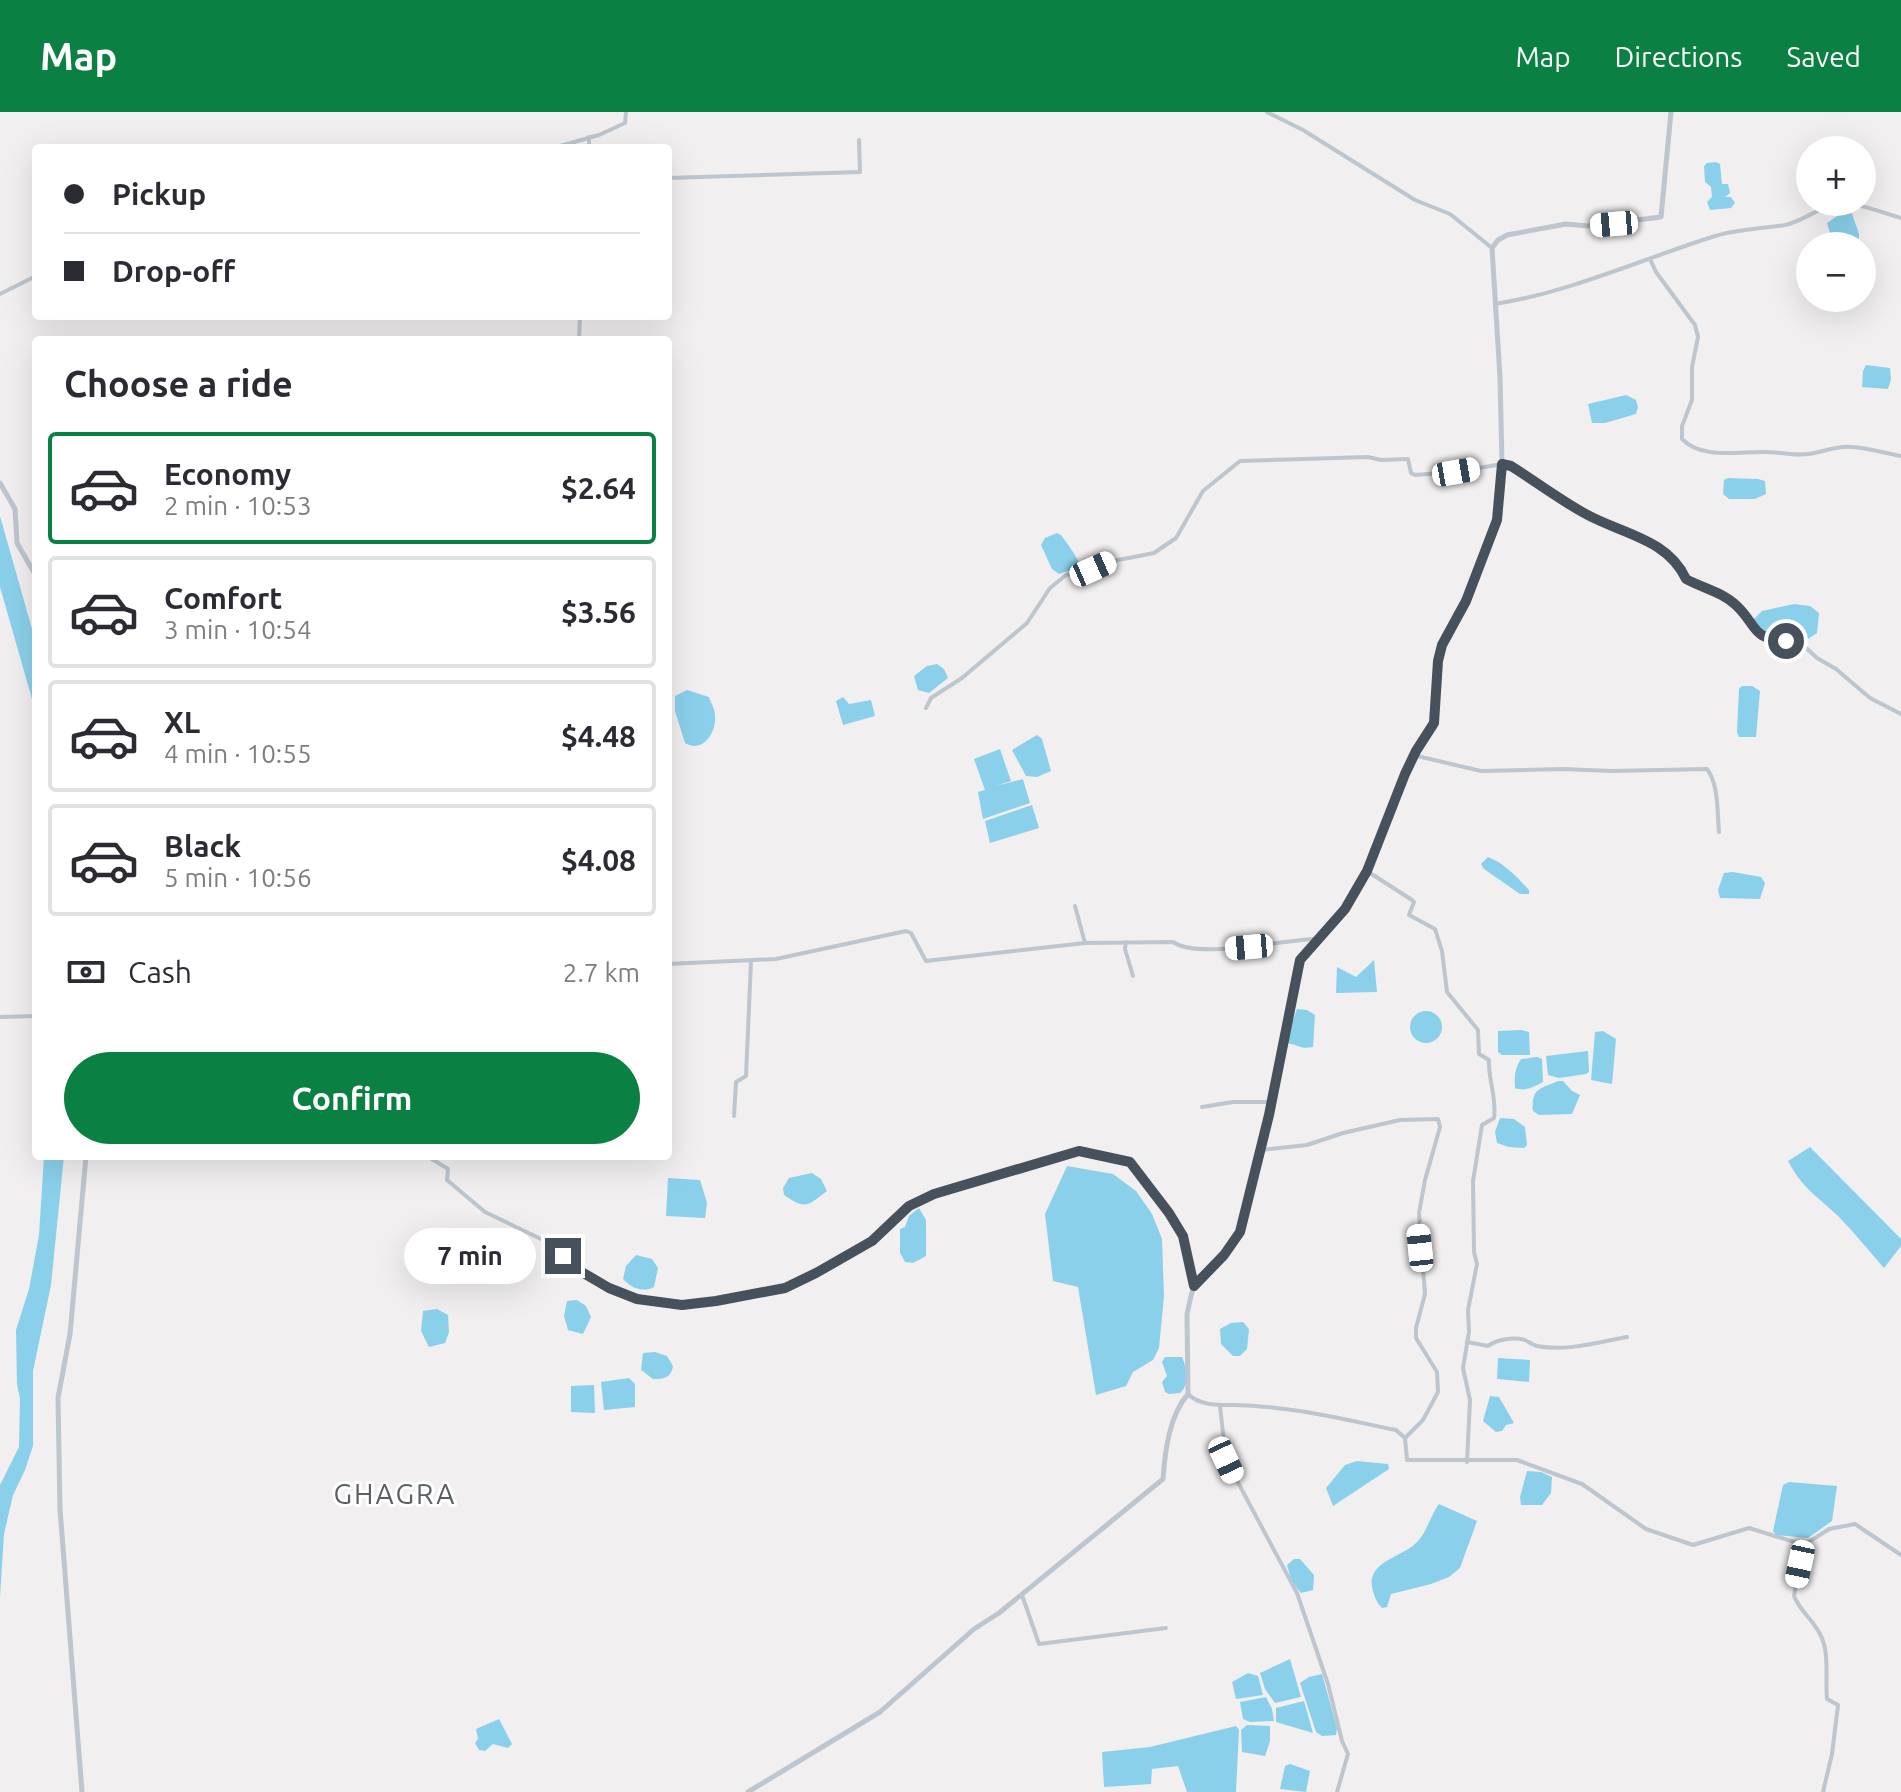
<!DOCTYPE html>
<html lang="en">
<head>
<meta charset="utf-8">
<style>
	body { margin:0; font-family:Ubuntu,sans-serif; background:#f7f7f7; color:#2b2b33; height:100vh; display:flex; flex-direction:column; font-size:30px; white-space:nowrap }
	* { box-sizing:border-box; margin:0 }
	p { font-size:26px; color:#7c7c81 }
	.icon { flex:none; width:44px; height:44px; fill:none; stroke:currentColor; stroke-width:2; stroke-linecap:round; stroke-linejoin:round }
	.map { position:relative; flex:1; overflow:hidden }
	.drawer { position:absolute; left:32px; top:224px; width:640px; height:824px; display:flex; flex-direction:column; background:#fff; border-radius:8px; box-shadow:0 8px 32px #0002 }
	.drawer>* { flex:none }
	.top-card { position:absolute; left:32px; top:32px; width:640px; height:176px; border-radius:8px; box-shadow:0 8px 32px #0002; display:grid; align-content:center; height:176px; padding:0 32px; background:#fff }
	.buttons { position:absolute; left:1796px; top:24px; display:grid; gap:16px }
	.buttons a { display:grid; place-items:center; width:80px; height:80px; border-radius:50%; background:#fff; box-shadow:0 8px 32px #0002; font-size:40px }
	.end { position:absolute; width:36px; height:36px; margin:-18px; border:10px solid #47515c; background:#fff; box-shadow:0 0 0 4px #fff }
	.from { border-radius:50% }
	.bubble { position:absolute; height:56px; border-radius:28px; background:#fff; box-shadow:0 8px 32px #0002; font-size:26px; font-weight:600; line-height:56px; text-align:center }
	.car { position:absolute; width:24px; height:48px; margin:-24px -12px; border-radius:10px; box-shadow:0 0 6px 2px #0007; background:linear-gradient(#fff 24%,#345 0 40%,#fff 0 76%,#345 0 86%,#fff 0) }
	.top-card b { display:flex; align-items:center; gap:28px; height:76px; font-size:30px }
	.top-card b+b { border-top:2px solid #e1e1e2 }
	.top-card i { width:20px; height:20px; background:#2b2b33 }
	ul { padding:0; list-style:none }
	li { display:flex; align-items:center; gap:24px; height:112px; margin:0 16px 12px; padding:0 16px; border:4px solid #e1e1e2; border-radius:8px }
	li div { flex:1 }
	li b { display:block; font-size:30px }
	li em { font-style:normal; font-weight:600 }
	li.on { border-color:#0b8043 }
	li>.icon { width:72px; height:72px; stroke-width:1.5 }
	h2 { padding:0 32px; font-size:36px; line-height:96px }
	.pay { display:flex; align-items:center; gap:20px; height:88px; padding:0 32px; font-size:30px }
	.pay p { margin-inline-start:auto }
	.button { display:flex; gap:16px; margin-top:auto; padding:16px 32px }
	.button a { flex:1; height:92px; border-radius:48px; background:#0b8043; color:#fff; font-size:32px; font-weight:600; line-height:92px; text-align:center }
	header { display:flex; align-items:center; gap:48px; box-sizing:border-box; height:112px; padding:0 40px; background:#0b8043; color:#fff }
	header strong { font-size:38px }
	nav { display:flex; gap:44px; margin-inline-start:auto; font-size:28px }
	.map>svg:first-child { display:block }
	.water { fill:#8bd0eb }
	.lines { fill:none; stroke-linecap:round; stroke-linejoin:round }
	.minor { stroke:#bdc5ce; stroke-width:4 }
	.tertiary { stroke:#bdc5ce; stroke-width:5 }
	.route { stroke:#47515c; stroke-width:10 }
	.labels { text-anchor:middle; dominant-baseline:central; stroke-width:6; stroke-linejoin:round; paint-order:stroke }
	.quarter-label { font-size:28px; letter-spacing:2px; fill:#5b5f64; stroke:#fff }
</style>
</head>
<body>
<header>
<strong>Map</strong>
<nav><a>Map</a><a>Directions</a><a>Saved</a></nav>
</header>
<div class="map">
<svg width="1901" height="1680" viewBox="0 0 1901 1680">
	<rect width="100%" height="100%" fill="#f1efef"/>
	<g class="water">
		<polygon points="1716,50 1720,52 1722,72 1728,72 1730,81 1725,85 1731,85 1735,91 1731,96 1710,98 1707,90 1712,85 1711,75 1705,70 1704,54 1707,51"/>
		<polygon points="1851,99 1859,122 1859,133 1834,134 1827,111 1843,100"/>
		<polygon points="1866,253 1890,256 1891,267 1888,277 1862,275 1863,259"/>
		<polygon points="1626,283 1636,288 1638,295 1636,302 1605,311 1592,311 1588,292"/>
		<polygon points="1728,366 1758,367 1765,369 1766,382 1755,387 1729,387 1723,382 1724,368"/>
		<polygon points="0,404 36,531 36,693 34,594 0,475"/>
		<path d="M1057,421L1061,423C1066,430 1080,448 1080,455L1059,462L1052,457L1041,433L1045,426Z"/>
		<path d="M1794,492L1810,494L1819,501L1817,521L1805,529C1786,525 1764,528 1752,509L1762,499Z"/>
		<polygon points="937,552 944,557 948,566 929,581 918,578 914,564 927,554"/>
		<polygon points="1742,574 1752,574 1760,579 1756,625 1739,625 1737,620 1739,577"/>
		<path d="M687,578L709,585C711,591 715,597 715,603C717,620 703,642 685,631L675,599V584Z"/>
		<polygon points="843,585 849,592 871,588 875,604 843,613 836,589"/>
		<polygon points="1037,623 1042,627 1051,659 1037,665 1026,664 1012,638"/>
		<polygon points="1000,637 1011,669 996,674 1023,667 1030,691 983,707 978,680 985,678 974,647"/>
		<polygon points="1032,693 1039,716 990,731 985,709"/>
		<path d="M1488,745C1504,751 1518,766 1529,778V782H1520L1484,757L1481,752Z"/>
		<polygon points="1733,760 1761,765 1765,771 1760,787 1720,786 1718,778 1724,761"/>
		<polygon points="1374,848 1377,880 1336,881 1337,855 1356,865"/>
		<polygon points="1297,897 1307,898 1315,903 1313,935 1304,936 1285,930"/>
		<circle cx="1426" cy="915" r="16"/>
		<polygon points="1521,918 1529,920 1530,943 1502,943 1498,940 1498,919"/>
		<polygon points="1603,919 1616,927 1612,972 1591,968 1595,920"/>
		<polygon points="1588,939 1589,960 1586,962 1559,966 1548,963 1546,944"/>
		<path d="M1537,945L1542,947L1543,970C1534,975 1524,980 1515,976C1514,965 1515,956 1521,947Z"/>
		<path d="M1558,969H1563L1572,979L1580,983L1572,1002L1539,1003L1533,999C1531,976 1540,977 1558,969Z"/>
		<polygon points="1500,1006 1514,1007 1525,1015 1527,1033 1524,1036 1509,1035 1497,1031 1495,1020"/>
		<path d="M1810,1035L1901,1127V1134L1884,1156C1869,1139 1854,1120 1838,1104C1816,1083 1803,1077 1788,1049Z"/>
		<polygon points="44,1044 64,1044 51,1173 33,1259 33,1334 25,1358 13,1383 4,1422 0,1485 0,1373 19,1335 20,1287 17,1272 16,1218 29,1177 39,1123"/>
		<polygon points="1067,1054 1113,1062 1136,1079 1152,1102 1162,1127 1164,1184 1159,1236 1153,1248 1133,1260 1126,1274 1096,1283 1078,1175 1053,1169 1045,1102"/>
		<path d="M812,1061L821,1067L827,1079C807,1094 806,1098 784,1083L783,1076L789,1066Z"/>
		<polygon points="668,1066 700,1068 707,1091 705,1106 666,1104"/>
		<polygon points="919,1096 926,1108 926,1144 913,1151 905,1150 900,1141 900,1117 905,1115 909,1104"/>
		<path d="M636,1143L652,1147L658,1156L654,1175C643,1181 631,1176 623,1167L626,1154Z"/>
		<polygon points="577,1188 586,1194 591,1205 583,1222 568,1218 564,1204 567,1189"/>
		<polygon points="437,1197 448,1203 449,1220 445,1231 429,1235 421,1219 423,1199"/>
		<polygon points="1243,1210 1249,1217 1247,1237 1240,1244 1233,1244 1221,1232 1220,1217 1231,1211"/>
		<path d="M655,1240L667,1244L673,1254C671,1266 664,1267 653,1267L641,1258L643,1241Z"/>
		<path d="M1165,1245H1182C1187,1256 1190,1273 1180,1281L1169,1282L1165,1280L1162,1270L1167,1264L1162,1250Z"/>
		<polygon points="1498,1246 1530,1248 1529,1270 1497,1267"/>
		<polygon points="629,1266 635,1272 635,1295 604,1298 601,1270"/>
		<polygon points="594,1273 595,1301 571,1300 571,1274"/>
		<polygon points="1490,1284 1499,1285 1514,1311 1506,1313 1502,1319 1496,1320 1483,1309"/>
		<polygon points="1357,1349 1388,1352 1389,1357 1333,1394 1326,1376 1345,1353"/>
		<polygon points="1527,1359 1541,1360 1552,1365 1551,1381 1542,1393 1521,1393 1520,1385"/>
		<polygon points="1789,1370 1837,1374 1832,1409 1808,1426 1776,1423 1773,1419 1783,1373"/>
		<path d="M1439,1392L1477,1409L1460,1456L1449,1465L1431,1472L1391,1482L1387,1495L1382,1496C1377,1491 1375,1486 1373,1479C1364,1450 1401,1446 1416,1431C1427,1421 1430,1404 1439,1392Z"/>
		<polygon points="1294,1447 1300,1447 1314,1463 1313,1478 1301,1481 1292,1470 1287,1453"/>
		<polygon points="1290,1547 1301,1585 1275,1591 1265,1577 1260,1561"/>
		<polygon points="1248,1561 1258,1564 1263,1583 1236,1587 1232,1570"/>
		<polygon points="1322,1562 1337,1616 1336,1623 1322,1624 1316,1620 1300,1571 1309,1565"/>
		<polygon points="1266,1585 1272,1597 1274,1609 1250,1610 1243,1607 1240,1590"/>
		<polygon points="1304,1589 1313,1621 1276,1610 1276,1596"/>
		<polygon points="499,1607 512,1632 508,1636 493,1632 485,1639 479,1638 475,1631 478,1627 476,1617"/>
		<polygon points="1247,1613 1270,1614 1270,1629 1265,1644 1242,1640 1241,1618"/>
		<polygon points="1236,1614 1239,1618 1236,1680 1187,1680 1178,1654 1152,1657 1151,1672 1104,1675 1102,1640 1150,1635"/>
		<polygon points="1290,1652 1310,1659 1306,1680 1280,1677 1285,1654"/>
	</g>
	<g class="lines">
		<g class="minor">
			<polyline points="1267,0 1303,18 1415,88 1450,102 1492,136"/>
			<polyline points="553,36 599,23 625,11 626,0"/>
			<polyline points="589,36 589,25"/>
			<polyline points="668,66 860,60 859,28"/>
			<path d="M1650,147L1656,160L1695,213L1698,225L1692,255V288L1682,314V327C1702,348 1740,339 1766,340C1780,340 1795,344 1809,342C1824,340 1837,333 1852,335C1868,336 1885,341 1901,344"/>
			<polyline points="0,182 36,164"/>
			<path d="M1495,192C1570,180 1640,148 1712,125C1736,117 1760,117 1785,113C1808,108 1821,91 1847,92C1862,92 1886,102 1901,106"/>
			<polyline points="429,205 429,204"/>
			<polyline points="579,228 580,204"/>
			<path d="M926,596L931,586L962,566L1027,511L1050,476L1066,463L1093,457L1108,450L1154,441L1176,426L1203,379L1240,349L1368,345L1381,348L1408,347L1411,361L1415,363L1456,360L1502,352L1511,354C1535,370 1559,387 1584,402C1622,423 1666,425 1686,467L1737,494L1758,521L1774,528L1803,533L1817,546L1836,557L1870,586L1901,602"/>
			<path d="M1413,643L1481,659L1563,657L1612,659L1707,657C1719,673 1717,700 1719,720"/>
			<path d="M1367,759L1412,788L1414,790L1409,803L1435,817L1442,839L1447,880L1478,918L1479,942L1489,948C1488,968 1497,986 1494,1006L1482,1013L1473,1069L1474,1140L1477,1152L1468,1198L1469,1220L1463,1256L1470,1288L1467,1350"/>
			<polyline points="1075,794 1085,831"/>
			<polyline points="1126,830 1125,837 1133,864"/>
			<path d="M668,852L776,847L906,819L911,821L926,849L1085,831L1173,830C1199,848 1284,827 1318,827"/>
			<polyline points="0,905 36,904"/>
			<polyline points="1202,995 1233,990 1271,990"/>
			<polyline points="734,1004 736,970 746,964 751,849"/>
			<polyline points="1260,1038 1307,1033 1343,1021 1400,1008 1438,1007 1440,1015 1425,1068 1419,1101 1425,1182 1416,1216 1416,1226 1437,1260 1438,1280 1423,1308 1405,1326"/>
			<polyline points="427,1044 448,1057 447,1068 485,1100 545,1129 580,1159 609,1176 637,1187 682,1193 716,1189 785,1176 872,1129 909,1094 934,1082 1079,1039 1130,1050 1169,1101 1183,1124 1194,1174"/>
			<path d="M1467,1230L1488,1234C1497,1227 1514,1225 1525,1228C1529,1230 1533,1233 1537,1234C1565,1240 1599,1230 1627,1225"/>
			<path d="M1188,1282C1200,1294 1219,1293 1235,1293C1290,1294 1342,1307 1396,1318L1405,1326L1407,1348H1517L1582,1372L1646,1417L1693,1433L1749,1416L1804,1433L1829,1417L1855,1412L1901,1443"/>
			<polyline points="1220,1294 1226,1348 1297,1481 1328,1572 1342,1629 1348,1642 1337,1680"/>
			<path d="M1804,1433L1794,1484C1800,1499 1813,1508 1820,1522C1830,1540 1825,1566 1827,1587L1838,1593L1832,1642L1823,1680"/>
			<polyline points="1022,1483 1039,1532 1166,1516"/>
		</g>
		<g class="tertiary">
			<polyline points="0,371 15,397 17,431 36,464"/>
			<polyline points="82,1680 60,1397 58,1286 70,1222 86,1044"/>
			<path d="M748,1680L880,1600L974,1517L999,1501L1163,1367C1165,1339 1169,1304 1188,1282L1187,1202L1191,1184L1194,1174L1224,1143L1240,1120L1269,1003L1300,848L1345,797L1372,750L1405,662L1416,639L1434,611L1438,549L1442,533L1466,489L1497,408L1502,352L1500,265L1492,136L1498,128L1507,123L1566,112L1588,114L1661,105L1671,0"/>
		</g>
	</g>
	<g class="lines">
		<path class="route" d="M563,1144L580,1159L609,1176L637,1187L682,1193L716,1189L785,1176L816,1161L872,1129L909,1094L934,1082L1079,1039L1130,1050L1169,1101L1183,1124L1194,1174L1224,1143L1240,1120L1269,1003L1300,848L1345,797L1367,759L1405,662L1416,639L1434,611L1438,549L1442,533L1466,489L1497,408L1502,352L1511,354C1535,369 1559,387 1584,401C1621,422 1667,426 1686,467C1702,476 1723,480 1737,494C1757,513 1751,527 1786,529"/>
	</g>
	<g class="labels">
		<g class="quarter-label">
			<text x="395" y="1381">GHAGRA</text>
		</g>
	</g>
</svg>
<div class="buttons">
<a>+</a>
<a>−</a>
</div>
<i class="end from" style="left:1786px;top:529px"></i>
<i class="end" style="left:563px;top:1144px"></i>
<div class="bubble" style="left:404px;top:1116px;width:132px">7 min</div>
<i class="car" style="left:1614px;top:112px;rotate:265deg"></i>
<i class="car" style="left:1456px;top:360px;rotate:80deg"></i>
<i class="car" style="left:1093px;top:457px;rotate:66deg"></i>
<i class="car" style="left:1249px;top:835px;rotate:265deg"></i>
<i class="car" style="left:1420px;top:1136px;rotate:354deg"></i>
<i class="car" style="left:1226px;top:1348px;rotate:155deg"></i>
<i class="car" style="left:1800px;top:1452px;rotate:192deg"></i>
<div class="top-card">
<b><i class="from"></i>Pickup</b>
<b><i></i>Drop-off</b>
</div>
<section class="drawer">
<h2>Choose a ride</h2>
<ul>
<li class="on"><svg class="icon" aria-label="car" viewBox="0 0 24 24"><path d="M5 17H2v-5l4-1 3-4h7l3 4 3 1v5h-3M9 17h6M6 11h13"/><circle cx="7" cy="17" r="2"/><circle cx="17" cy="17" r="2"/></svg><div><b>Economy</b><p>2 min · 10:53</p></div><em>$2.64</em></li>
<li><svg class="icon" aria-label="car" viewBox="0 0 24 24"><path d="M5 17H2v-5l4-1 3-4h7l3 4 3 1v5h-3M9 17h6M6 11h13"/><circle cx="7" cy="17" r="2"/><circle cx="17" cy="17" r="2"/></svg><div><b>Comfort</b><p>3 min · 10:54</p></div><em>$3.56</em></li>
<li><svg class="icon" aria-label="car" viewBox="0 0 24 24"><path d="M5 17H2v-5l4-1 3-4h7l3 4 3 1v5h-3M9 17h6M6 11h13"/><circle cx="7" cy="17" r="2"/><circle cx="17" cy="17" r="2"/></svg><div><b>XL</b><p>4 min · 10:55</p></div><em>$4.48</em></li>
<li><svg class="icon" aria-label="car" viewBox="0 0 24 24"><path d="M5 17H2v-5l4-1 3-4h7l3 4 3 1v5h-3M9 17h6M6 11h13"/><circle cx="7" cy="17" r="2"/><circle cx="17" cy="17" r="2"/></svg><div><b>Black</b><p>5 min · 10:56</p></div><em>$4.08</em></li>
</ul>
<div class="pay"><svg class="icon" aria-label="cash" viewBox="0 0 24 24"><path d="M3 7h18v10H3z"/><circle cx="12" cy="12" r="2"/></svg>Cash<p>2.7 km</p></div>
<div class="button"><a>Confirm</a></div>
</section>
</div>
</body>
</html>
